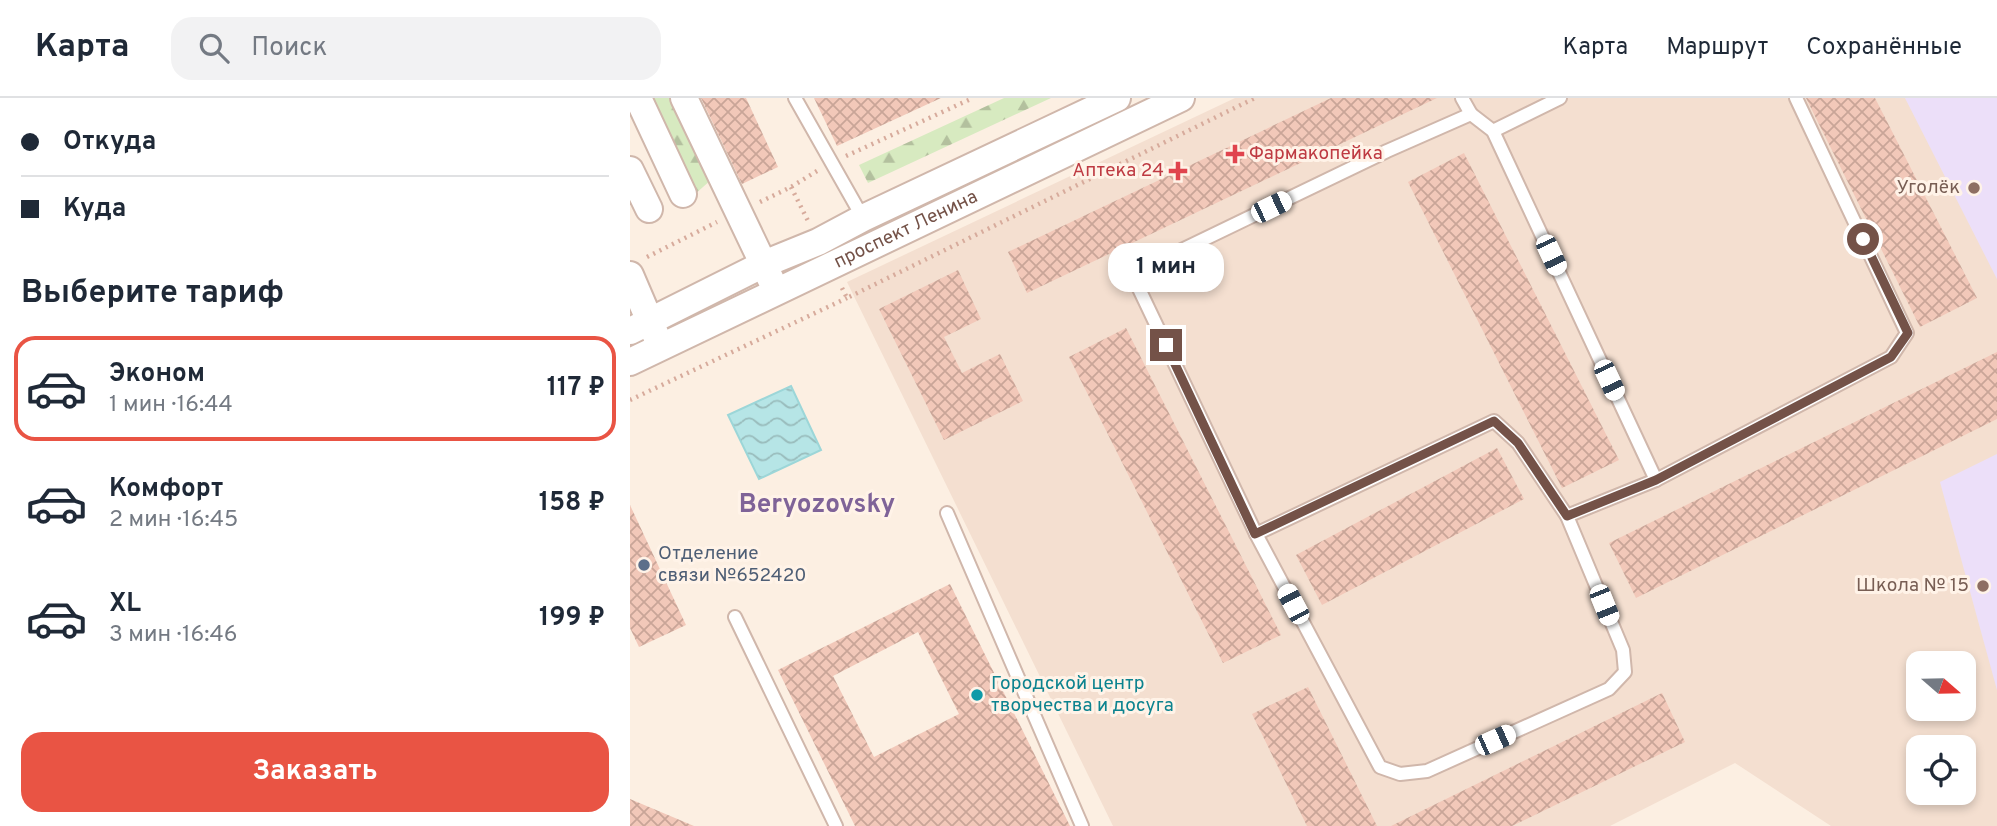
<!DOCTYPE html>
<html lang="ru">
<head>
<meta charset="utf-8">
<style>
	body { margin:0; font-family:Overpass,sans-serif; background:#f2f2f3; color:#1f2937; height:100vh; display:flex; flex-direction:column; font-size:26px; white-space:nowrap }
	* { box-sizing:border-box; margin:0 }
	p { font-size:23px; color:#747a83 }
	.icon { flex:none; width:38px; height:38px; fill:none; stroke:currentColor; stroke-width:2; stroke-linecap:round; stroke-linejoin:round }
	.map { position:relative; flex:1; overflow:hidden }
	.details { display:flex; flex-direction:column; background:#fff; width:630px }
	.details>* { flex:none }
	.hud { display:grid; align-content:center; height:154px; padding:0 21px; background:#fff }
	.needle { width:46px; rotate:110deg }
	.tools { position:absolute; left:1276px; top:553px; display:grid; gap:14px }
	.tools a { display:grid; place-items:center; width:70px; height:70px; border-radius:14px; background:#fff; box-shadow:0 4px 10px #0003; font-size:35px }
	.end { position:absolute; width:32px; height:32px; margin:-16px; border:9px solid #745248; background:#fff; box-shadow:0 0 0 4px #fff }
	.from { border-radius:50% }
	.bubble { position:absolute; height:49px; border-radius:21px; background:#fff; box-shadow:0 4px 10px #0003; font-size:23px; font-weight:700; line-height:49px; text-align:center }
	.car { position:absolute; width:21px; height:42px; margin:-21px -10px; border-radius:9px; box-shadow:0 0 5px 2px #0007; background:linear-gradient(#fff 24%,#345 0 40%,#fff 0 76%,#345 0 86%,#fff 0) }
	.hud b { display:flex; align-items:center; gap:24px; height:66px; font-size:26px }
	.hud b+b { border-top:2px solid #e0e1e3 }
	.hud i { width:18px; height:18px; background:#1f2937 }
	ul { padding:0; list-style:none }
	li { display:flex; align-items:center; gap:21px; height:105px; margin:0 14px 10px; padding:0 7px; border:4px solid transparent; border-radius:21px }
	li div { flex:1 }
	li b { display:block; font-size:26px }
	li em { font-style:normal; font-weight:700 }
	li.active { border-color:#e95444 }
	li>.icon { width:63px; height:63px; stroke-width:1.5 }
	h2 { padding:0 21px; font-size:32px; line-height:84px }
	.button { display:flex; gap:14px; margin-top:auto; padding:14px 21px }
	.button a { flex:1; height:80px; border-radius:21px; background:#e95444; color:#fff; font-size:28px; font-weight:700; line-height:80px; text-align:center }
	header { display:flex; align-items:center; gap:42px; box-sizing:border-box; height:98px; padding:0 35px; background:#fff; border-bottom:2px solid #e0e1e3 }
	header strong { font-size:33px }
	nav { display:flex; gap:38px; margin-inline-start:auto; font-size:24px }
	.search { width:490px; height:63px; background:#f2f2f3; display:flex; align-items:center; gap:18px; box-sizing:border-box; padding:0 24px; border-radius:21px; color:#747a83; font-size:26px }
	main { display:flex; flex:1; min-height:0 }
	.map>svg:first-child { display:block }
	.residential { fill:#f4dfd0; fill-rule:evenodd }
	.education { fill:#ecdff9 }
	.forest { fill:url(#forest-firs) }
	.water { fill:url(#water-waves); stroke:#9cd6d8; stroke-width:2 }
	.building { fill:url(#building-cross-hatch); fill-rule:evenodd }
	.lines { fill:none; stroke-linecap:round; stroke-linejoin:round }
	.lane-casing { stroke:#d0b7ab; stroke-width:16 }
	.street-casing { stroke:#d0b7ab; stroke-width:30 }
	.path { stroke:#d7ab9c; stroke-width:4.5; stroke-dasharray:2 5; stroke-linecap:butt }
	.lane { stroke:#fff; stroke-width:12 }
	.street { stroke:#fff; stroke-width:26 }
	.route { stroke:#745248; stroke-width:9 }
	.health-dot { fill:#e0444e; stroke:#fff3e8; stroke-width:2.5 }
	.education-dot { fill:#8d6e63; stroke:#fff3e8; stroke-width:2.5 }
	.service-dot { fill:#5c6f8a; stroke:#fff3e8; stroke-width:2.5 }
	.culture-dot { fill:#0f9aa8; stroke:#fff3e8; stroke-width:2.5 }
	.labels { text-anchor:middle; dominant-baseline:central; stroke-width:6; stroke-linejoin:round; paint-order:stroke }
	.health-label { font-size:19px; fill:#be3a42; stroke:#fff3e8; text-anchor:start }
	.education-label { font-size:19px; fill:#785e54; stroke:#fff3e8; text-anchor:end }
	.street-label { font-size:19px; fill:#745248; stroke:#fff3e8 }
	.service-label { font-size:19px; fill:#4e5e75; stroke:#fff3e8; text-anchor:start }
	.culture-label { font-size:19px; fill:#0d838f; stroke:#fff3e8; text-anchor:start }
	.district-label { font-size:26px; font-weight:bold; fill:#7f6398; stroke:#fff3e8 }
</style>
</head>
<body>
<header>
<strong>Карта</strong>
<div class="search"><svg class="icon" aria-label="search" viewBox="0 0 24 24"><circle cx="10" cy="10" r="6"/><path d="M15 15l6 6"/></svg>Поиск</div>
<nav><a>Карта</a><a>Маршрут</a><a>Сохранённые</a></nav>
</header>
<main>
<section class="details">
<div class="hud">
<b><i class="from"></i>Откуда</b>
<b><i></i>Куда</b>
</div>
<h2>Выберите тариф</h2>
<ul>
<li class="active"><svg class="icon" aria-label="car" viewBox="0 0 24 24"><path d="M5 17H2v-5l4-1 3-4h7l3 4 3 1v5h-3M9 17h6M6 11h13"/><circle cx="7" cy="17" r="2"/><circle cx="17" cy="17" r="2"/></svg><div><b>Эконом</b><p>1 мин · 16:44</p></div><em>117 ₽</em></li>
<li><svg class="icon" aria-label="car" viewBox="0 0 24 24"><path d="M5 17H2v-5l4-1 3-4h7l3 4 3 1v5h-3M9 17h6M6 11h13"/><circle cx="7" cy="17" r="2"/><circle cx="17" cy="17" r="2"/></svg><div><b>Комфорт</b><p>2 мин · 16:45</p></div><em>158 ₽</em></li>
<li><svg class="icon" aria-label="car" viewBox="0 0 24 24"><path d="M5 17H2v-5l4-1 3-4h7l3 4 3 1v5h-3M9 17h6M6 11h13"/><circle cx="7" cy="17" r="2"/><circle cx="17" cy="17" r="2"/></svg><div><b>XL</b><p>3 мин · 16:46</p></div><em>199 ₽</em></li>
</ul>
<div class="button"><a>Заказать</a></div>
</section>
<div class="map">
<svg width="1367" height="728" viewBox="0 0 1367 728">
	<defs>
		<pattern id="forest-firs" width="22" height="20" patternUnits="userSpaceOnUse" patternTransform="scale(1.75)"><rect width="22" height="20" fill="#d7eac0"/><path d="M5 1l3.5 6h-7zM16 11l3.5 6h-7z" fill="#b3c09e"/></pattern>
		<pattern id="water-waves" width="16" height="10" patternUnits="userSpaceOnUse" patternTransform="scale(1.75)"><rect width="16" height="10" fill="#b6e5e6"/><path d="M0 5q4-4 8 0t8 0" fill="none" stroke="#99bcbc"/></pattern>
		<pattern id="building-cross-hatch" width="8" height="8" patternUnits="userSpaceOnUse" patternTransform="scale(1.75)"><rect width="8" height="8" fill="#f2c8b9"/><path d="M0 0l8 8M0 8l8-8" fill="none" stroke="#c9a598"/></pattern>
	</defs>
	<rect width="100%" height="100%" fill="#fcefe2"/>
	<path class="residential" d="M605,0H1367V728H1201L1105,665L980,728H483L217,184ZM1288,565H1334V611H1288ZM1288,649H1334V695H1288Z"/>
	<g class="education">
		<polygon points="1275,0 1367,0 1367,181"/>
		<polygon points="1367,356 1367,592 1310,384"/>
	</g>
	<g class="forest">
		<polygon points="21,0 42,0 81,82 65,96"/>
		<polygon points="374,0 421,0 238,85 229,67"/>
	</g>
	<polygon class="water" points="161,288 191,352 129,381 98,317"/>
	<g class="building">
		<polygon points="71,0 116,0 148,69 112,86"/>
		<polygon points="184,0 311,0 207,48"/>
		<polygon points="701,0 807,0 397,195 378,154"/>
		<polygon points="1176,0 1245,0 1347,200 1290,229"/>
		<polygon points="834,55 989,362 932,390 778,84"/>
		<polygon points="328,172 351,221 314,239 332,275 370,256 393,303 314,342 249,211"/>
		<polygon points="496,230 651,537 593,565 439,259"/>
		<polygon points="1367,254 1367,321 1006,500 979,445"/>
		<polygon points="867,350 894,401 692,507 666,457"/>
		<polygon points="0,407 56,527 9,549 0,530"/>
		<path d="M320,486L440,728H225L148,572ZM288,534L329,616L244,659L203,578Z"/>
		<polygon points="678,589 747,728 677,728 622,616"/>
		<polygon points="1032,595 1055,644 882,728 761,728"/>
		<polygon points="0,701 64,728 0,728"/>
	</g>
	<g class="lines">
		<defs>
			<g id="lane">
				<polyline points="165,0 233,120"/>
				<polyline points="832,0 841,16 757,53 502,176 626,436 864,323 888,345 937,418"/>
				<polyline points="841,16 863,33 1026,382 1261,259 1277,235 1166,0"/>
				<polyline points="863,33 930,0"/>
				<polyline points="317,415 452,728"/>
				<polyline points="626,436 750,669 770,676 797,673 979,591 995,574 993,552 937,418 1026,382"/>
				<polyline points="105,519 206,728"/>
			</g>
			<g id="street">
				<polyline points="8,0 53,96"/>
				<polyline points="54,0 141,182"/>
				<polyline points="0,72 19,111"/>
				<polyline points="0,177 27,240"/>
				<polyline points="0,233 134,166 188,144 233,120 487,0"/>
				<path id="s1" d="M0,264L551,0"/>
			</g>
		</defs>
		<use href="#lane" class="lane-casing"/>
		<use href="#street" class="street-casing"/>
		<g class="path">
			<polyline points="216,58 343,0"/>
			<polyline points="161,89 178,123"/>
			<polyline points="130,104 161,89 187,73"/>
			<polyline points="17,159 87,124"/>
			<polyline points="212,190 217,200 625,0"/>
			<polyline points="0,302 217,200"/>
		</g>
		<use href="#lane" class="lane"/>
		<use href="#street" class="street"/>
	</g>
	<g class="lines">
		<polyline class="route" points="536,247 625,436 864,323 888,345 937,418 1026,382 1261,259 1278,235 1233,141"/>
	</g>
	<g class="health-dot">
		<path d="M601.5 45.5h7v7h7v7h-7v7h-7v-7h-7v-7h7z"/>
		<path d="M544.5 62.5h7v7h7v7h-7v7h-7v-7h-7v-7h7z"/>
	</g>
	<g class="education-dot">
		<circle cx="1344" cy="90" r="7"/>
		<circle cx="1353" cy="488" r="7"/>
	</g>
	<circle class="service-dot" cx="14" cy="467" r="7"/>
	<circle class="culture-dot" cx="347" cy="597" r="7"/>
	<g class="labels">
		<g class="health-label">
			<text x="619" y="56">Фармакопейка</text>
			<text x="534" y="73" text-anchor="end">Аптека 24</text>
		</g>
		<g class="education-label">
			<text x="1330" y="90">Уголёк</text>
			<text x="1339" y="488">Школа № 15</text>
		</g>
		<g class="street-label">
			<text stroke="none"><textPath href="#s1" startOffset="306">проспект Ленина</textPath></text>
		</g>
		<g class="service-label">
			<text x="28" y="456">Отделение<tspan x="28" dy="22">связи №652420</tspan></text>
		</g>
		<g class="culture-label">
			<text x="361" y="586">Городской центр<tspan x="361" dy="22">творчества и досуга</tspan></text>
		</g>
		<g class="district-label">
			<text x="187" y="407">Beryozovsky</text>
		</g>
	</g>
</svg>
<div class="tools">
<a><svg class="needle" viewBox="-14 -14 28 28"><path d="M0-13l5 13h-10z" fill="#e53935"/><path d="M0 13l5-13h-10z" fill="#747a83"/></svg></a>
<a><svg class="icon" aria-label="locate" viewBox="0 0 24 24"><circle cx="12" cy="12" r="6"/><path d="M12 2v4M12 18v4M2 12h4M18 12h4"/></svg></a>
</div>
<i class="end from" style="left:1233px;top:141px"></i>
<i class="end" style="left:536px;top:247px"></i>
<div class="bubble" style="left:478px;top:145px;width:116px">1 мин</div>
<i class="car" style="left:641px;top:109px;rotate:64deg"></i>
<i class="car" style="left:921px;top:157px;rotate:155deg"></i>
<i class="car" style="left:979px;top:282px;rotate:155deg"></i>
<i class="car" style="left:663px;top:506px;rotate:332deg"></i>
<i class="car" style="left:974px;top:507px;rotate:158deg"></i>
<i class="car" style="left:865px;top:642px;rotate:66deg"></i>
</div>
</main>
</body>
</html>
